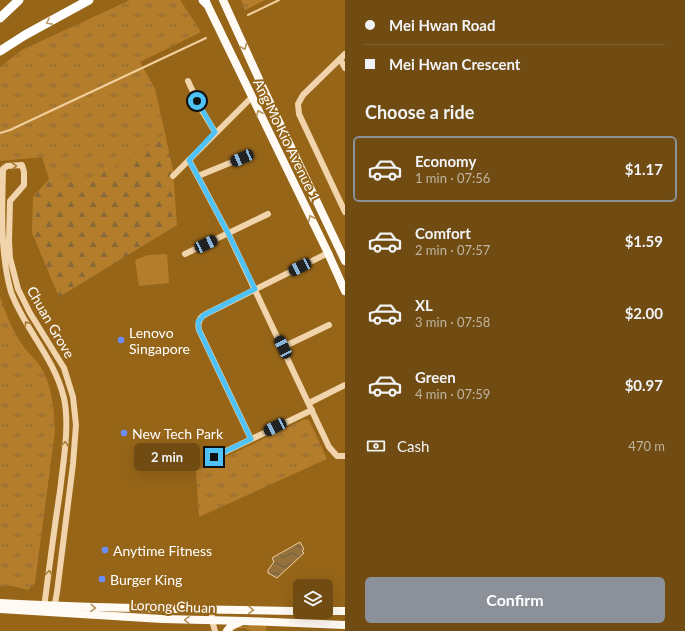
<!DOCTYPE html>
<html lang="en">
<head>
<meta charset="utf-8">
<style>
	body { margin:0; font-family:Lato,sans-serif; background:#785620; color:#f1f3f6; height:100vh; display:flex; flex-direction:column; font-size:15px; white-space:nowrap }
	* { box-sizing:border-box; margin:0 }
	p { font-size:13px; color:#c0b49f }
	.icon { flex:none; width:22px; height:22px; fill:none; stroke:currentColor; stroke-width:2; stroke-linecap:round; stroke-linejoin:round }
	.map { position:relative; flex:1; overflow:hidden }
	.panel { display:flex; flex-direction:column; background:#704c12; width:340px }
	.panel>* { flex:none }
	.hud { display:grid; align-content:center; height:88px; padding:0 20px; background:#704c12 }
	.tools { position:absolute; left:293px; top:579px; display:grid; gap:8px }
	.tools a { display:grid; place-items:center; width:40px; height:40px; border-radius:6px; background:#704c12; box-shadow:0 4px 16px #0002; font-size:20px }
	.end { position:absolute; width:18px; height:18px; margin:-9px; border:5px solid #4fc3f7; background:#111; box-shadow:0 0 0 2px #111 }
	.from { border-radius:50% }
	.bubble { position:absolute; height:28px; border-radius:6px; background:#704c12; box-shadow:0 4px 16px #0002; font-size:13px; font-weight:700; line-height:28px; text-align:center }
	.car { position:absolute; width:12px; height:24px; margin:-12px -6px; border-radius:5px; box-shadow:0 0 3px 1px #0007; background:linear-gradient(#222 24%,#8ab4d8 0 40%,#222 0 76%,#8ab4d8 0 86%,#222 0) }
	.hud b { display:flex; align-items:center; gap:14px; height:38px; font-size:15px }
	.hud b+b { border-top:1px solid #826332 }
	.hud i { width:10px; height:10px; background:#f1f3f6 }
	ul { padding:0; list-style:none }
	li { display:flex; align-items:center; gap:12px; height:66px; margin:0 8px 6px; padding:0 12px; border:2px solid transparent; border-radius:6px }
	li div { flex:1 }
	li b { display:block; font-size:15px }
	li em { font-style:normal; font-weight:700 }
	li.current { border-color:#8c9099 }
	li>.icon { width:36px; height:36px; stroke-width:1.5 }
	h2 { padding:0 20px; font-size:18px; line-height:48px }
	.pay { display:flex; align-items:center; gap:10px; height:44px; padding:0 20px; font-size:15px }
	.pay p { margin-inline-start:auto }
	.action { display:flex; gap:8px; margin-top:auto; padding:8px 20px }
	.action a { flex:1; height:46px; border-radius:6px; background:#8c9099; color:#fff; font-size:16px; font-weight:700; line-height:46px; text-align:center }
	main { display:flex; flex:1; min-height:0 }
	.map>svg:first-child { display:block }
	.grass { fill:url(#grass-tufts) }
	.forest { fill:url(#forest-firs) }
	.pitch { fill:#b47d2c }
	.water { fill:url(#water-waves); stroke:#f3cf9d }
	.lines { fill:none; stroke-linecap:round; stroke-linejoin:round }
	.stream { stroke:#f3cf9d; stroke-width:2 }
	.minor { stroke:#f1d4ab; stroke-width:6 }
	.major { stroke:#fffbf4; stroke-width:8 }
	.highway { stroke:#fff; stroke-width:9 }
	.oneway { stroke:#bb9b69 }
	.oneway2 { stroke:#b6925a }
	.oneway3 { stroke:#a87b35 }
	.route { stroke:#4fc3f7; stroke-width:5 }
	.poi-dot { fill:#6a8eff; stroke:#966518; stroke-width:1.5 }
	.labels { text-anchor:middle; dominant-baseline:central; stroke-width:4; stroke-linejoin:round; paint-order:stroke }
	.street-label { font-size:14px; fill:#fff; stroke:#966518 }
	.poi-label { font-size:14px; fill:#fff; stroke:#966518; text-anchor:start }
</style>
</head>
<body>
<main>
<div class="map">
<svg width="345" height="631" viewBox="0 0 345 631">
	<defs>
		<pattern id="grass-tufts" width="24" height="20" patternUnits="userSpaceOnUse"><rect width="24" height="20" fill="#b47d2c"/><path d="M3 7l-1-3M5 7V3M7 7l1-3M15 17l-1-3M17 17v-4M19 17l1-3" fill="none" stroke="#8a6939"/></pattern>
		<pattern id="forest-firs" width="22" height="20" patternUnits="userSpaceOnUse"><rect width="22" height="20" fill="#b47d2c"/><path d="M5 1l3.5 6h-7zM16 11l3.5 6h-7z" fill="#8a6939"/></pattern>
		<pattern id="water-waves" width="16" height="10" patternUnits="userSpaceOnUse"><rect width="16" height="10" fill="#95723b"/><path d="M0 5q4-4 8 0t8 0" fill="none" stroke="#705f44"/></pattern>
	</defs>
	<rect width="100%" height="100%" fill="#966518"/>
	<g class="grass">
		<path d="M130,0H180L201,32L140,62L155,89L165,133C145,148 114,172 90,177C77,179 62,178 49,179L42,157L0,161V67L22,50Z"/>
		<polygon points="241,0 265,0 245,10"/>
		<path d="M0,297C6,314 13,332 24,347C28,354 36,359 40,366C52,385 54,408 55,431L35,583L28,590L12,586H0Z"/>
		<polygon points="305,419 309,420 327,459 199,517 196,471"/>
		<polygon points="267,622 266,631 251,631 245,628 237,628 234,631 227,631 231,626"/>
	</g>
	<path class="forest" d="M165,133L173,170L177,225L59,297L32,233L33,197L49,179C62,178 77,179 90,177C114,172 145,148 165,133Z"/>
	<polygon class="pitch" points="167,254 169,283 139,286 135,260 148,255"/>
	<polygon class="water" points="300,542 304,549 302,551 304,553 277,578 268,573 268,570 274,562 272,558"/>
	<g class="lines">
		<g class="stream">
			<polyline points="248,15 279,0"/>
			<polyline points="0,133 10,130 206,38"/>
		</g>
		<g class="minor">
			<polyline points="345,54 303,95 298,104 299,114 345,212"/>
			<polyline points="340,59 345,68"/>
			<polyline points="188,81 201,109 215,132"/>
			<polyline points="189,160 228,233 329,447 337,456 345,456"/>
			<polyline points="173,176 252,97"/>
			<polyline points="198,176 242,158"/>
			<polyline points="185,254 268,214"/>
			<polyline points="283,347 329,325"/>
			<polyline points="309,403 345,385"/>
			<path d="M251,439L199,330C197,322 200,317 206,314L328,253"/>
			<polyline points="214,457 312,410"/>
			<path d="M44,608C49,569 54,530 60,491C63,463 70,426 64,398C54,357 25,330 11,292C0,253 2,210 3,169L7,166L22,165L24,172V185L10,201L9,241L10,258L18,289L30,313L64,368L73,397L76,425L73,464L57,592L54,609"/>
			<polyline points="212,608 212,620 215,631"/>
		</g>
		<g class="major">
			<polyline points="205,0 328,253 345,291"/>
			<polyline points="223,0 263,88 345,261"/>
			<path d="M0,603C100,609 200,609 300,611"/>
			<polyline points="0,609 162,619 246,621 345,625"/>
			<polyline points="326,611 345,611"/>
			<polyline points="227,631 231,626 240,622"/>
		</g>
		<g class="highway">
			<polyline points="203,0 206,3"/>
			<polyline points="0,18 19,0"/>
			<polyline points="0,51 25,35 89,0"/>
		</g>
	</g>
	<defs><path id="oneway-chevron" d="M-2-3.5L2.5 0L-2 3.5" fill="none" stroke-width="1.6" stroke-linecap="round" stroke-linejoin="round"/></defs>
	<use class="oneway" href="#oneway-chevron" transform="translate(49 22) rotate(152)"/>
	<g class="oneway2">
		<use href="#oneway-chevron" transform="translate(244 47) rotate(66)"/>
		<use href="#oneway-chevron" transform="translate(259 113) rotate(-115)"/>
		<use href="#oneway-chevron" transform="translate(311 218) rotate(-116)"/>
		<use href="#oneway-chevron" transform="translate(93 608) rotate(3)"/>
		<use href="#oneway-chevron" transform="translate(251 610) rotate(1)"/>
		<use href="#oneway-chevron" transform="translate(187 620) rotate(-179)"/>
	</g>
	<g class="oneway3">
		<use href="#oneway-chevron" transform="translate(14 166) rotate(-3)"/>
		<use href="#oneway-chevron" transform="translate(27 324) rotate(-122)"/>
		<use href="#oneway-chevron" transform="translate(65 444) rotate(-85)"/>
		<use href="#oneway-chevron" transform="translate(49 573) rotate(-83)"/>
	</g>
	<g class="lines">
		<polyline class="route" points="197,101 215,132 189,160 228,233 255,289 204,315 198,322 199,330 251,439 214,457"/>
	</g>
	<g class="poi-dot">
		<circle cx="121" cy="340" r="4"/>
		<circle cx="124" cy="433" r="4"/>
		<circle cx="105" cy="550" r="4"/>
		<circle cx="102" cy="579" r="4"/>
	</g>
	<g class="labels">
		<g class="street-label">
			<text transform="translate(287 140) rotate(64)">Ang Mo Kio Avenue 1</text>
			<text transform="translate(51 322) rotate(60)">Chuan Grove</text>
			<text transform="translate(173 606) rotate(2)">Lorong Chuan</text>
		</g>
		<g class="poi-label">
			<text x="129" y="332">Lenovo<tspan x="129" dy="16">Singapore</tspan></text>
			<text x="132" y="433">New Tech Park</text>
			<text x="113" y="550">Anytime Fitness</text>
			<text x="110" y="579">Burger King</text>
		</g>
	</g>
</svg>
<div class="tools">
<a><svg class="icon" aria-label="layers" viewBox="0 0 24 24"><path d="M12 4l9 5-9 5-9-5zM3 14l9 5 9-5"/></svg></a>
</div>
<i class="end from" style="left:197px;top:101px"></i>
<i class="end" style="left:214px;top:457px"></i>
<div class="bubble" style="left:134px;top:443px;width:66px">2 min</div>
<i class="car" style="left:242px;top:158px;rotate:247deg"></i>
<i class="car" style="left:206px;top:244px;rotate:65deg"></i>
<i class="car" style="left:300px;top:267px;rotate:244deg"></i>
<i class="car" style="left:283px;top:347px;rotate:334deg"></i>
<i class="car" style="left:275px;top:427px;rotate:244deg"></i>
</div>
<section class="panel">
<div class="hud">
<b><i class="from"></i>Mei Hwan Road</b>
<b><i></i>Mei Hwan Crescent</b>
</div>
<h2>Choose a ride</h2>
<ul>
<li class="current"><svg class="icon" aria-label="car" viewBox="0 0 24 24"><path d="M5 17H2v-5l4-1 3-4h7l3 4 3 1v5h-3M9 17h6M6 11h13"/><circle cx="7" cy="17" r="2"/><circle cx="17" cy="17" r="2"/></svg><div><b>Economy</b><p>1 min · 07:56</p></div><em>$1.17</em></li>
<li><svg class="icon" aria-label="car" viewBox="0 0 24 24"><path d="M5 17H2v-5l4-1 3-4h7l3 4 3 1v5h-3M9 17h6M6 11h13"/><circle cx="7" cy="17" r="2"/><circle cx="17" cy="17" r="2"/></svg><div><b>Comfort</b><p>2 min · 07:57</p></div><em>$1.59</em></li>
<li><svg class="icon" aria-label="car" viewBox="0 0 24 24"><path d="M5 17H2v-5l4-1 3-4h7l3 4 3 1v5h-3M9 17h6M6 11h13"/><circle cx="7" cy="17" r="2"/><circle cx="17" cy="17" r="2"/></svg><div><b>XL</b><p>3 min · 07:58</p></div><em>$2.00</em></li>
<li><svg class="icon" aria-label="car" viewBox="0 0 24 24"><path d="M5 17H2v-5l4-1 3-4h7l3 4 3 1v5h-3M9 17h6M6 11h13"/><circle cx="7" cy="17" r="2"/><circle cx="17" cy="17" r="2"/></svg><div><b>Green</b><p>4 min · 07:59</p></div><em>$0.97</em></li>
</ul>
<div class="pay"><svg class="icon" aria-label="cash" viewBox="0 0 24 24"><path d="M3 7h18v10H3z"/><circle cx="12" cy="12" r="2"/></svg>Cash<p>470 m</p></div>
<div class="action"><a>Confirm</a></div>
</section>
</main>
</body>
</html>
